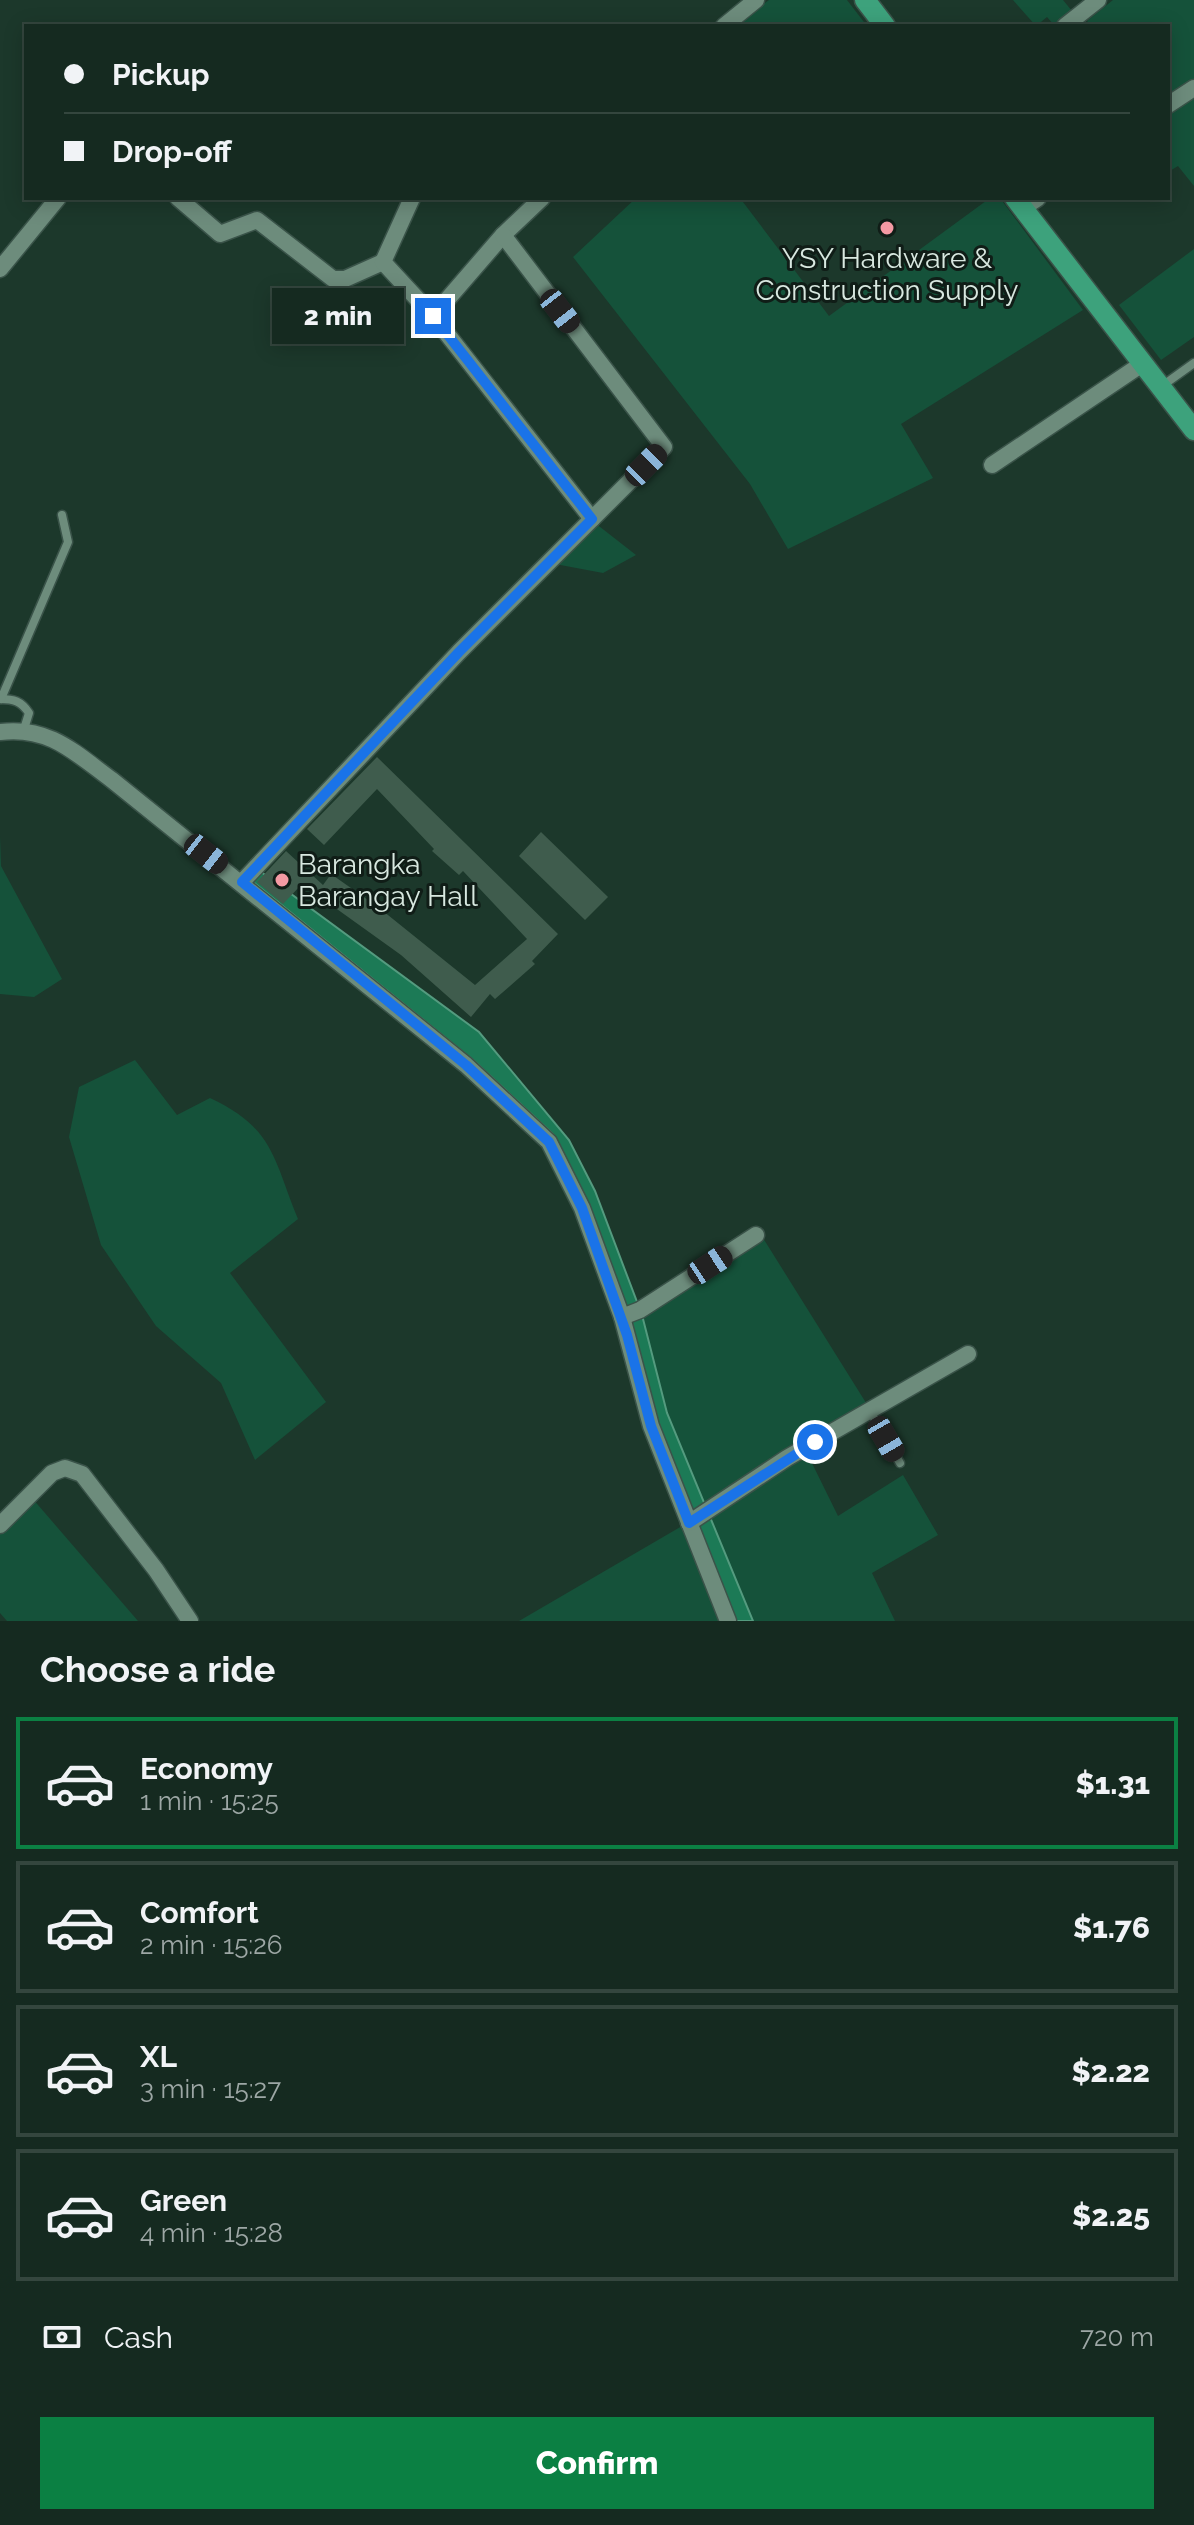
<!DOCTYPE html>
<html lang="en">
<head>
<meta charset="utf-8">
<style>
	body { margin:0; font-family:Raleway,sans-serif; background:#1e3229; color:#f1f3f6; height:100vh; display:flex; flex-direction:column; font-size:30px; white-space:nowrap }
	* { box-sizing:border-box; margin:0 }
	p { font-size:26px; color:#9da7a5 }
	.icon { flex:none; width:44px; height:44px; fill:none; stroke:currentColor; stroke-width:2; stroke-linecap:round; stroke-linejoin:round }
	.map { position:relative; height:1621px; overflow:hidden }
	.drawer { display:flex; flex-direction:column; background:#152a20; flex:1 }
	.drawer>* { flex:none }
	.guide { position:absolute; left:24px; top:24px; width:1146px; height:176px; border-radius:0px; box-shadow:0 4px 20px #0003,0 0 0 2px #34463e; display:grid; align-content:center; height:176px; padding:0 40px; background:#152a20 }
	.end { position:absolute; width:36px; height:36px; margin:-18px; border:10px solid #1a73e8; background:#fff; box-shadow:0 0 0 4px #fff }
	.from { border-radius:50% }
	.bubble { position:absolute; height:56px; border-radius:0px; background:#152a20; box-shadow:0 4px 20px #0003,0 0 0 2px #34463e; font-size:26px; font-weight:800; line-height:56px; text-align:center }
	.car { position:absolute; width:24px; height:48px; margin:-24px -12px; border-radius:10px; box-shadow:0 0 6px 2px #0007; background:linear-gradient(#222 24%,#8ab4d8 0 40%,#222 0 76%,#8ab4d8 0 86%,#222 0) }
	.guide b { display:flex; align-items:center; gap:28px; height:76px; font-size:30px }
	.guide b+b { border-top:2px solid #34463e }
	.guide i { width:20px; height:20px; background:#f1f3f6 }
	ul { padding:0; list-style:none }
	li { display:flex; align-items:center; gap:24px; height:132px; margin:0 16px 12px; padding:0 24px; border:4px solid #34463e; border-radius:0px }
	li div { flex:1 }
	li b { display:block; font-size:30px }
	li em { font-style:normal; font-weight:800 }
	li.current { border-color:#0b8043 }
	li>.icon { width:72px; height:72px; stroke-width:1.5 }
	h2 { padding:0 40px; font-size:36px; line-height:96px }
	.pay { display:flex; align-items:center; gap:20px; height:88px; padding:0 40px; font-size:30px }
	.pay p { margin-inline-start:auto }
	.primary-button { display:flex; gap:16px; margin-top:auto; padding:16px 40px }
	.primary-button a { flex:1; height:92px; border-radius:0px; background:#0b8043; color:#fff; font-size:32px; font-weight:800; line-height:92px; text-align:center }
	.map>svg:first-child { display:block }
	.green { fill:#15523a }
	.water { fill:#1c7a56; stroke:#549b7f; stroke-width:2 }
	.building { fill:#3f5c4d }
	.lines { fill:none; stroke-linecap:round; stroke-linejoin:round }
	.service-casing { stroke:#3a5349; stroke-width:11 }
	.minor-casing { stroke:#3a5349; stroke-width:19 }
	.primary-casing { stroke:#3a5349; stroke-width:23 }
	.service { stroke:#6d8c7c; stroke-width:8 }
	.minor { stroke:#6d8c7c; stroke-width:16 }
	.primary { stroke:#3da27c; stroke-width:20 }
	.route { stroke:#1a73e8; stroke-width:10 }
	.poi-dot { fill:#f49aa4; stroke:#101d17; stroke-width:3 }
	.labels { text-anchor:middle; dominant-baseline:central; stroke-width:6; stroke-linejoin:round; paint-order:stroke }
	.poi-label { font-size:28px; fill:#d8e8e0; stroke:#101d17 }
</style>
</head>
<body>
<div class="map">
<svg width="1194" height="1621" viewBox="0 0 1194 1621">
	<rect width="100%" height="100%" fill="#1c382b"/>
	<g class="green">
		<polygon points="769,0 847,0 867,26 733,26"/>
		<polygon points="1013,0 1063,0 1072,11 1054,25 1047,17 1036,26"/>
		<polygon points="1113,0 1194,0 1194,186 1178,166 1168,172 1168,26 1091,26 1087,21"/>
		<polygon points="636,198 740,198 829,316 990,198 1000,198 1083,310 901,424 933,478 788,549 750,484 573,257"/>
		<polygon points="1194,249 1194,337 1161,360 1119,305"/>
		<polygon points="595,523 636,555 603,573 555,564"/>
		<polygon points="0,836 1,866 62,979 34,997 0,994"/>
		<path d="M135,1060L177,1115L210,1098C274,1128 273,1158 298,1219L230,1273L326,1402L255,1460L221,1383L156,1326L101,1245L69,1137L79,1087Z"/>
		<polygon points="763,1238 868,1406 704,1505 667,1413 642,1315"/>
		<polygon points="807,1453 838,1516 903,1475 938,1535 872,1573 895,1621 753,1621 710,1519"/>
		<polygon points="32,1498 138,1621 7,1621 0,1613 0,1531"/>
		<polygon points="682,1526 720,1621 519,1621"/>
	</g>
	<polygon class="water" points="249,863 479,1032 569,1140 595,1191 642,1315 667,1413 753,1621 734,1621 659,1425 638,1351 579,1187 553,1134 473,1060 243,874"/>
	<g class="building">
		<polygon points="377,757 558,934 532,961 535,964 495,999 490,994 471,1017 401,955 302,884 283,904 257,882 286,851 323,885 331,874 378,907 475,985 527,939 463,871 459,875 432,851 434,849 377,789 324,845 307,829"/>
		<polygon points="541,832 608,897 585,920 519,856"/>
	</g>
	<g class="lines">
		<defs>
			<g id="service">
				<polyline points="1162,386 1194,363"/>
				<path d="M0,699C14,699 21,701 29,713L24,729"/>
				<polyline points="1,699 68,542 62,515"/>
				<polyline points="870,1411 900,1463"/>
			</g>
			<g id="minor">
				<polyline points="724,26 756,0"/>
				<polyline points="1065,26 1098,0"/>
				<polyline points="1168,105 1194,88"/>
				<polyline points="178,198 220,234 257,220 333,279 345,279 383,262"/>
				<polyline points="412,198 383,262 433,316 592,519"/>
				<polyline points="1023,208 1038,198"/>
				<polyline points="0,269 58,198"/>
				<polyline points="433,316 503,235 542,198"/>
				<polyline points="992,465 1142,364"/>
				<path d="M0,732C49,726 74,752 112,780L466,1065L549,1142L582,1208L622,1317L651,1426L728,1621"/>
				<polyline points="242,882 459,652 664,447 503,235"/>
				<polyline points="622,1317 640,1310 756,1235"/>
				<polyline points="689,1523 787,1458 968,1354"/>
				<polyline points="0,1525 52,1473 65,1468 82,1474 156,1570 190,1621"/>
			</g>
			<g id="primary">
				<polyline points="865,0 885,26"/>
				<polyline points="1015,198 1194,430"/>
			</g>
		</defs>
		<use href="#service" class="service-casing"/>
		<use href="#minor" class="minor-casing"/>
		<use href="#primary" class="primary-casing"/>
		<use href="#service" class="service"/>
		<use href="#minor" class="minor"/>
		<use href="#primary" class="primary"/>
	</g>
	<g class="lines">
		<polyline class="route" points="433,316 592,519 459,652 242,882 466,1065 549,1142 582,1208 627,1335 651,1426 689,1523 815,1442"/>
	</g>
	<g class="poi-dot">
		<circle cx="887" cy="228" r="8"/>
		<circle cx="282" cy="880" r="8"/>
	</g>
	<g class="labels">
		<g class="poi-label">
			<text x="887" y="258">YSY Hardware &amp;<tspan x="887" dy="32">Construction Supply</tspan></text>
			<text x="298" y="864" text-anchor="start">Barangka<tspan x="298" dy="32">Barangay Hall</tspan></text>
		</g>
	</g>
</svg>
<i class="end from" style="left:815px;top:1442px"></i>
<i class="end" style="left:433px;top:316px"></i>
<div class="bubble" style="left:272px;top:288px;width:132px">2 min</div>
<i class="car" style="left:560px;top:311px;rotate:142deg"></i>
<i class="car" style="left:646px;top:465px;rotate:45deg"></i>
<i class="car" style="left:206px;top:854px;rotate:128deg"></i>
<i class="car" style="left:710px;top:1265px;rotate:57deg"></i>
<i class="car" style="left:886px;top:1439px;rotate:150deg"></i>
<div class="guide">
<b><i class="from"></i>Pickup</b>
<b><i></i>Drop-off</b>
</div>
</div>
<section class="drawer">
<h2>Choose a ride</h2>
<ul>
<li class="current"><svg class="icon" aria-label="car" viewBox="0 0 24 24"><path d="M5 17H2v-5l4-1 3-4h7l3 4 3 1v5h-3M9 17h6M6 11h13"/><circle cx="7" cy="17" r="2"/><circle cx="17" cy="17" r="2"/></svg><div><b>Economy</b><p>1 min · 15:25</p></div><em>$1.31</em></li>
<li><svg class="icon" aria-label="car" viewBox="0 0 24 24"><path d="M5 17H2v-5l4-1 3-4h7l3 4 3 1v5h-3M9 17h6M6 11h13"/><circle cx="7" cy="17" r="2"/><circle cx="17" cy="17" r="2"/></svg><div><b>Comfort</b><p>2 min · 15:26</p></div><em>$1.76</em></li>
<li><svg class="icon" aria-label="car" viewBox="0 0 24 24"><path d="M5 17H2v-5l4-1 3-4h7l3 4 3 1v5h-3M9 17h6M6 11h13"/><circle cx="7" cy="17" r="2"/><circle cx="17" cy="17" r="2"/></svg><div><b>XL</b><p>3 min · 15:27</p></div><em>$2.22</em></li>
<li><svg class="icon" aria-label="car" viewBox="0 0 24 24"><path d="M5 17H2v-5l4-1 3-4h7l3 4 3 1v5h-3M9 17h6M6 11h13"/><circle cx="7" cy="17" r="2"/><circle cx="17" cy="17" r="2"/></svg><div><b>Green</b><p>4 min · 15:28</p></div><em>$2.25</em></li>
</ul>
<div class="pay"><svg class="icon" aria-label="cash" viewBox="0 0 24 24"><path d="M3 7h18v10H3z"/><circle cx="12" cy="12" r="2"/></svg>Cash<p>720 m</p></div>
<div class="primary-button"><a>Confirm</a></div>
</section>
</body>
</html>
